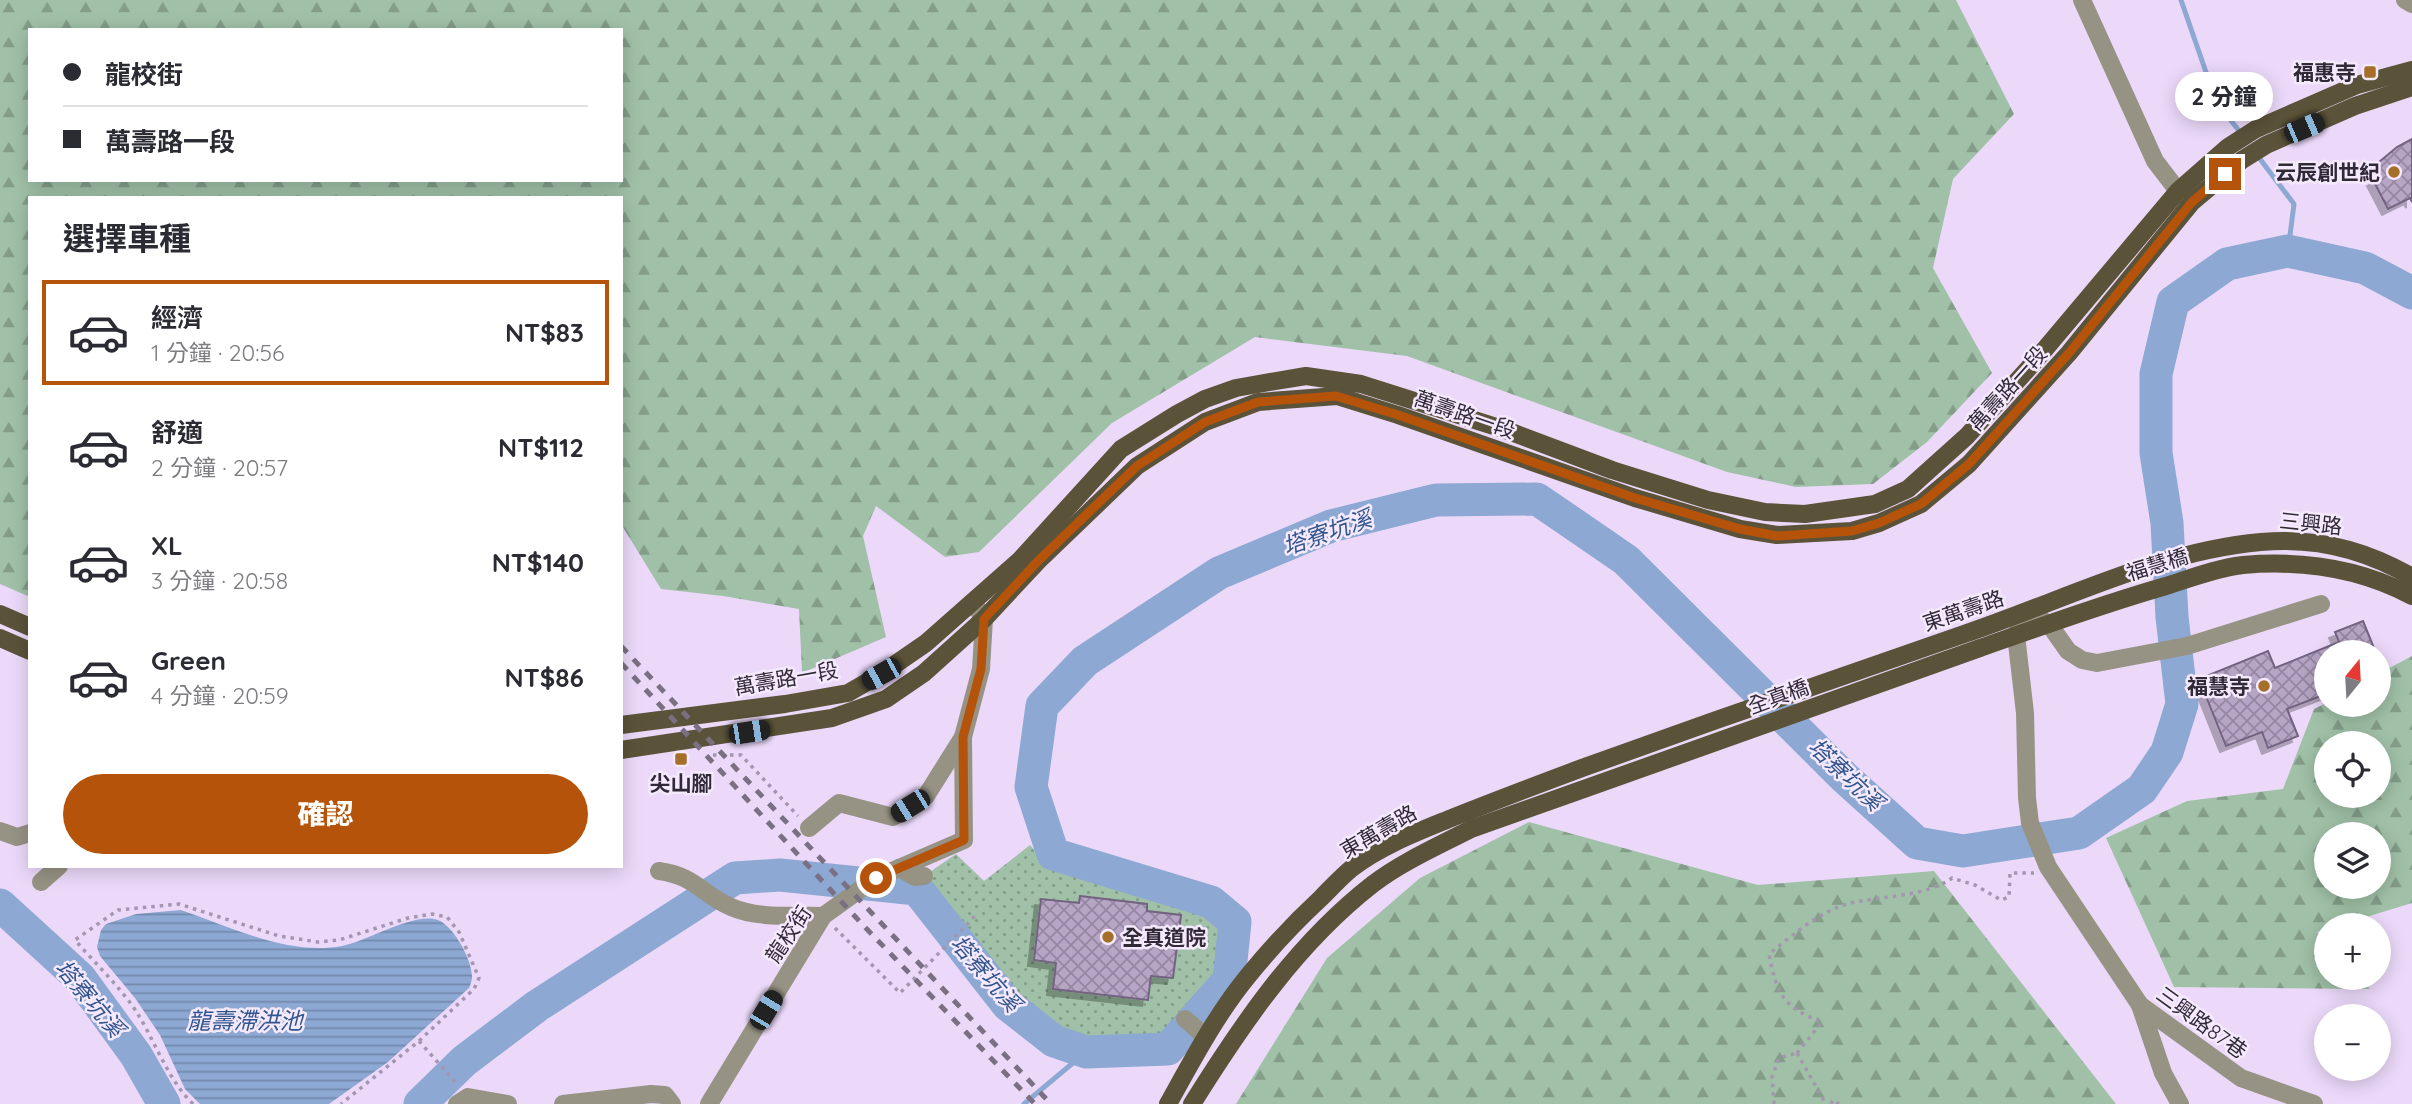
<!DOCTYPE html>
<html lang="zh-TW">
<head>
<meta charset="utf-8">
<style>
	body { margin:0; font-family:Quicksand,"Noto Sans TC",sans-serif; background:#f2f2f3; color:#2b2b33; height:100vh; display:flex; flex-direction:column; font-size:26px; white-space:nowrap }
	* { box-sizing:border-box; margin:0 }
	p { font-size:23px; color:#7c7c81 }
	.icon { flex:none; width:38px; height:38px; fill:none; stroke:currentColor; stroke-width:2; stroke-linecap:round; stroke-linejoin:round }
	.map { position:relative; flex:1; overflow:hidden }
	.details { position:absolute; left:28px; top:196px; width:595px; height:672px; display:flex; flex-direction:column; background:#fff; border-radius:0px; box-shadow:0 4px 18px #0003 }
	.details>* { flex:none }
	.banner { position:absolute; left:28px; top:28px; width:595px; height:154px; border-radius:0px; box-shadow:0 4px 18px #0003; display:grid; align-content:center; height:154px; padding:0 35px; background:#fff }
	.needle { width:46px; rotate:18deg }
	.fabs { position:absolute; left:2314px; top:640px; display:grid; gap:14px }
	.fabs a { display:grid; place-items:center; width:77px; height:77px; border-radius:50%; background:#fff; box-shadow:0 4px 18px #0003; font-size:35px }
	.end { position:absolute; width:32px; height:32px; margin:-16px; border:9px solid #b45309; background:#fff; box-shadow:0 0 0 4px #fff }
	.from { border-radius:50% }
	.bubble { position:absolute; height:49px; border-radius:24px; background:#fff; box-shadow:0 4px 18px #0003; font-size:23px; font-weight:800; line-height:49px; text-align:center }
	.car { position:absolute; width:21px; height:42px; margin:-21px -10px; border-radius:9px; box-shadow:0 0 5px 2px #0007; background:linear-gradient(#222 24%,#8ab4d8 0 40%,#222 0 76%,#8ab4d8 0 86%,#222 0) }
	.banner b { display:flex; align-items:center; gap:24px; height:66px; font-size:26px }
	.banner b+b { border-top:2px solid #e1e1e2 }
	.banner i { width:18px; height:18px; background:#2b2b33 }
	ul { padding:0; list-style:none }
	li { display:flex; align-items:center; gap:21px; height:105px; margin:0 14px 10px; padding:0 21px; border:4px solid transparent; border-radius:0px }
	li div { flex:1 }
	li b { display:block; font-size:26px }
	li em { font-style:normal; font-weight:800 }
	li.active { border-color:#b45309 }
	li>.icon { width:63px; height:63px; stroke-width:1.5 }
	h2 { padding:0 35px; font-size:32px; line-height:84px }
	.primary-button { display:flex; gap:14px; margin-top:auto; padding:14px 35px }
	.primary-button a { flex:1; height:80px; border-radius:42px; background:#b45309; color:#fff; font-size:28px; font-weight:800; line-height:80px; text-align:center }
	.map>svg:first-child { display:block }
	.grass { fill:url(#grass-dots) }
	.forest { fill:url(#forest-firs); fill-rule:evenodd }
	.water { fill:url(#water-rules) }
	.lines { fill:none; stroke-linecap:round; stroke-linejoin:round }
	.stream { stroke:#8ca8d3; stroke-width:5 }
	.river { stroke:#8ca8d3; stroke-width:33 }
	.building { fill:url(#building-cross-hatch); stroke:#736380; stroke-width:2; filter:url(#shadow) }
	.path { stroke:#a496af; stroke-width:3.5; stroke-dasharray:3.5 5; stroke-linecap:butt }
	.minor { stroke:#979384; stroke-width:18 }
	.major { stroke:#5b5339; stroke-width:18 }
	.rail { stroke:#7a6f83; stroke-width:5; stroke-dasharray:9 9; stroke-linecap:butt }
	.route { stroke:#b45309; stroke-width:9 }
	.poi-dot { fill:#a56f2a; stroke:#f5e9fe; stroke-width:2.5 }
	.labels { text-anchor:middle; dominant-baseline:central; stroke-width:5; stroke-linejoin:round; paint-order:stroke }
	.poi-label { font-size:21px; font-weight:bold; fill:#302936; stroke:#f5e9fe; text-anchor:end }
	.street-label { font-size:21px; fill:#302936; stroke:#f5e9fe }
	.water-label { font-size:23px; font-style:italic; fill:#32558d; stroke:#f5e9fe }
</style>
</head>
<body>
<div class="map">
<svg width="2412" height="1104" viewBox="0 0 2412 1104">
	<defs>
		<pattern id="grass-dots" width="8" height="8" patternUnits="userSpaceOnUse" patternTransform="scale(1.75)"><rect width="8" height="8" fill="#a0c1a7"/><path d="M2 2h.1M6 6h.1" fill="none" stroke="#839d89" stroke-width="1.8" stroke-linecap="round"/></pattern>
		<pattern id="forest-firs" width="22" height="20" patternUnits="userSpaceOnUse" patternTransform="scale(1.75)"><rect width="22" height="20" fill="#a0c1a7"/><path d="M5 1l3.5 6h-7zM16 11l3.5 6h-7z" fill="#839d89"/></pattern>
		<pattern id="water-rules" width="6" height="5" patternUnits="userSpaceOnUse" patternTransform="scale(1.75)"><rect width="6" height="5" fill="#8ca8d3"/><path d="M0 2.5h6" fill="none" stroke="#7389ac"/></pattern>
		<pattern id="building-cross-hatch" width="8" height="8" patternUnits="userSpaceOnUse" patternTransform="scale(1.75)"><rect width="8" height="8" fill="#b7a5c5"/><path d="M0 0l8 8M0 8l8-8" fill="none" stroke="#9586a1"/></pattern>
		<filter id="shadow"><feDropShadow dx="-6" dy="6" stdDeviation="0" flood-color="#0004"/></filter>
	</defs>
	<rect width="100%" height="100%" fill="#ecd9fa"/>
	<polygon class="grass" points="1030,845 1045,862 1199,910 1225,927 1221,974 1170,1038 1099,1042 1066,1037 1016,1002 918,880 956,854 984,881"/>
	<g class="forest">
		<path d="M0,0H1956L2014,114L1953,179L1933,268L1992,373L1927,442L1873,484L1796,487L1727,472L1407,356L1255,337L1112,423L979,552L945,557L876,506L863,536L886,637L802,673L799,609L723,596L661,589L621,524V198H30V597L0,584ZM30,30H621V180H30Z"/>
		<path d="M2412,656V903L2337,926H2326V929L2317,932L2326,941V978H2360L2370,989L2174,987L2106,838L2187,801L2283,789L2314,709L2326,703V705H2378V674ZM2326,744H2378V796H2326ZM2326,835H2378V887H2326Z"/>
		<polygon points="1529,822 1758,885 1934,871 2116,1104 1236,1104 1327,958 1420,878"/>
	</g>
	<path class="water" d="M181,910C231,927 288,956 342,946C368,941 408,915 434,919C452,921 473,961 472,978C472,979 470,987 469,988L388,1062L329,1104H200L185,1089L160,1035L135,998L100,956L97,947L101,930L106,924L136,914Z"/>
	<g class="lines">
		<g class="stream">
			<polyline points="2181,0 2216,101 2243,136"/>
			<polyline points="2257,155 2294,204 2288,251"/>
			<polyline points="1024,1104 1086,1052"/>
		</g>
		<g class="river">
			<polyline points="0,905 80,978 136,1055 164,1104"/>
			<polyline points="420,1104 464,1061 537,1006 735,878 780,875 917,889 1008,1005 1054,1041 1086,1052 1168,1049 1229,980 1235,922 1211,902 1053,854 1031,787 1042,706 1085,661 1219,573 1331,526 1436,500 1537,499 1626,560 1844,777 1917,843 1963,851 2079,833 2142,789 2167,752 2182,704 2172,617 2167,523 2156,453 2156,374 2173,302 2227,264 2288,251 2365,268 2412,293"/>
		</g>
	</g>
	<g class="building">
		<polygon points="2412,139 2412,202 2410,198 2388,209 2373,180 2378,177 2373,167 2397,147"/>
		<polygon points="2363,621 2376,653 2326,653 2326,694 2287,709 2298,736 2268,748 2262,732 2226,746 2199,679 2268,651 2275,668 2339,642 2335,632"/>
		<polygon points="1080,896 1147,904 1147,911 1181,915 1173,978 1151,976 1148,1000 1053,989 1056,963 1034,960 1041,899 1079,903"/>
	</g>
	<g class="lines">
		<g class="path">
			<polyline points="713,755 741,755 798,816"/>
			<polyline points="835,928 900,993 978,913"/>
			<polyline points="419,1041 457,1084"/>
			<path d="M1797,1053L1822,1022C1782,1007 1777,994 1769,954C1793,935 1817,913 1847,904C1877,896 1927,897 1952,878L1975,885L2001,900L2009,897L2010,873H2034"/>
			<polyline points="1797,1053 1826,1104"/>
			<path d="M193,1104C168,1080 155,1041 136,1011C119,986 95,963 75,940L118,910L179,904L279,936L318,942L339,940L408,918L432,914L447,917L459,932L479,978L474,989L419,1041L341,1104"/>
			<polyline points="1774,1104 1772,1077 1779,1058 1797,1053"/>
			<polyline points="1831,1104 1833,1100 1839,1104"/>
		</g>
		<g class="minor">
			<polyline points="2082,0 2155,161 2178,191 2188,199"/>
			<polyline points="2405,0 2412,4"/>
			<polyline points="809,828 839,803 893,817 926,796 963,737"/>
			<polyline points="0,831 17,837 30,833"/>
			<polyline points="899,868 915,877 924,876"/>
			<path d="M659,871C696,876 702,895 731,907C758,919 794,915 823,916"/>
			<polyline points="41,882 59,866"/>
			<polyline points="2140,1005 2163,1073 2180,1104"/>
			<polyline points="1185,1019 1206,1037"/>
			<polyline points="457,1104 468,1097 508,1104"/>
			<polyline points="563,1104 651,1094 665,1095 672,1104"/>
			<polyline points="709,1104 823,916 876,878 964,840 963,737 981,669 984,619 973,602"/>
			<polyline points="2314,1104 2241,1078 2140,1005 2048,867 2030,823 2027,798 2025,713 2016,635 2027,612 2049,624 2068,651 2082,660 2097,663 2187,646 2321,604"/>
		</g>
		<g class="major">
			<polyline points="0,614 30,627"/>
			<polyline points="0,638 30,651"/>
			<polyline points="621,725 785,704 848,693 881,674 926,643 1020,560 1121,449 1177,414 1205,399 1236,388 1264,383 1306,376 1361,384 1506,430 1612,470 1708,500 1765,512 1805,514 1875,504 1908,489 1967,436 2035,361 2178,191 2228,147 2256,129 2357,85 2412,70"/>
			<polyline points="621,750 832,718 886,699 924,673 984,619 1038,561 1137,466 1205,422 1258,402 1337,396 1398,415 1635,498 1740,529 1777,535 1852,531 1879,523 1921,504 1969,464 2069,353 2192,202 2242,160 2266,145 2355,106 2412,87"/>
			<path d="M1168,1104C1192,1061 1216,1015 1248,976C1270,949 1295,922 1321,898C1331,888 1341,877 1352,868C1382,845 1420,831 1454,817C1497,800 1539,784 1582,768C1710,722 1838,677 1967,633C2064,600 2159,551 2261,542C2314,537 2366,550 2412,577"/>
			<path d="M1192,1104C1242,1024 1297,943 1373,884C1402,862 1438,846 1471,829C1641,769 1811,708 1980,648C2042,626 2103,604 2166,586C2191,578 2217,568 2243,565C2302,560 2359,568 2412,596"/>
		</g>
		<g class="rail">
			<polyline points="621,646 1051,1104"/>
			<polyline points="621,663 862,924 1035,1104"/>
		</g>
	</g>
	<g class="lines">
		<polyline class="route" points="876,878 964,840 963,737 981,669 984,619 1038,561 1137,466 1205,422 1258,402 1336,396 1398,415 1635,498 1740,529 1777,536 1852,531 1879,523 1921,504 1969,464 2069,353 2192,202 2225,174"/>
	</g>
	<g class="poi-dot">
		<rect x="2363" y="65" width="14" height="14" rx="3.5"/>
		<circle cx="2394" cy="172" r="7"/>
		<circle cx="2264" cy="686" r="7"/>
		<rect x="674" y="752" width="14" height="14" rx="3.5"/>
		<circle cx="1108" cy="937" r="7"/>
	</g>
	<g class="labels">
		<g class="poi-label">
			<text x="2356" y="72">福惠寺</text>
			<text x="2380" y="172">云辰創世紀</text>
			<text x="2250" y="686">福慧寺</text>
			<text x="681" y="783" text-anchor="middle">尖山腳</text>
			<text x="1122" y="937" text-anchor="start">全真道院</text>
		</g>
		<g class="street-label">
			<text transform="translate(2007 388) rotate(-48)">萬壽路一段</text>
			<text transform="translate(1465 414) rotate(19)">萬壽路一段</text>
			<text transform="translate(2311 523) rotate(6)">三興路</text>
			<text transform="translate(2157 564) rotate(-17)">福慧橋</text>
			<text transform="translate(1963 610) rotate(-19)">東萬壽路</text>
			<text transform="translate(786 678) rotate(-10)">萬壽路一段</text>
			<text transform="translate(1778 696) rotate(-20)">全真橋</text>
			<text transform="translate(1378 831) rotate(-30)">東萬壽路</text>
			<text transform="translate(788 934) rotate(-56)">龍校街</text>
			<text transform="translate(2202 1022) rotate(36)">三興路87巷</text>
		</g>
		<g class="water-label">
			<text transform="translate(1327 532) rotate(-19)">塔寮坑溪</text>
			<text transform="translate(1846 774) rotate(44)">塔寮坑溪</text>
			<text transform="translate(986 973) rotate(49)">塔寮坑溪</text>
			<text transform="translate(90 998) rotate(50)">塔寮坑溪</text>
			<text x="245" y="1020">龍壽滯洪池</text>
		</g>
	</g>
</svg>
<div class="fabs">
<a><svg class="needle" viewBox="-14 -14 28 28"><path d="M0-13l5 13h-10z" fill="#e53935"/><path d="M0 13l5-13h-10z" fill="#7c7c81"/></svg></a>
<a><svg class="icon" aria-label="locate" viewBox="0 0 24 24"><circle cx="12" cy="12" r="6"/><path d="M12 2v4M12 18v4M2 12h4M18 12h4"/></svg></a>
<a><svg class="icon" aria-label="layers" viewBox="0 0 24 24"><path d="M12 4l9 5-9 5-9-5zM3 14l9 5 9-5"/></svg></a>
<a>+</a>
<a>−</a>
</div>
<i class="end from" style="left:876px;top:878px"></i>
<i class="end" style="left:2225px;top:174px"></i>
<div class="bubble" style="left:2175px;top:72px;width:98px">2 分鐘</div>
<i class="car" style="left:2304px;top:128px;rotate:67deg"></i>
<i class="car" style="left:881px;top:674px;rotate:241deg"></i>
<i class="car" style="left:749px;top:732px;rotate:81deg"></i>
<i class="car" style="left:910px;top:806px;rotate:238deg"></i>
<i class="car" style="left:766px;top:1010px;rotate:31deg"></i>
<div class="banner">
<b><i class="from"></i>龍校街</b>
<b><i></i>萬壽路一段</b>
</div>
<section class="details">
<h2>選擇車種</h2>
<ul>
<li class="active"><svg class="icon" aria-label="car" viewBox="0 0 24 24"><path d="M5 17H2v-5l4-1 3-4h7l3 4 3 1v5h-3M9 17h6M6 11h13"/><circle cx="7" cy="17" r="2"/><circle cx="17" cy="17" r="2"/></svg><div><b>經濟</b><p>1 分鐘 · 20:56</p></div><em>NT$83</em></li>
<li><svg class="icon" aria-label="car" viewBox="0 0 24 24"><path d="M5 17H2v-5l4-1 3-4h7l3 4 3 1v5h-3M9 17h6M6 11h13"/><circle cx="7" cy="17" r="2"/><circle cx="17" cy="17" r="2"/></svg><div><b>舒適</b><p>2 分鐘 · 20:57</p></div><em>NT$112</em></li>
<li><svg class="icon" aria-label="car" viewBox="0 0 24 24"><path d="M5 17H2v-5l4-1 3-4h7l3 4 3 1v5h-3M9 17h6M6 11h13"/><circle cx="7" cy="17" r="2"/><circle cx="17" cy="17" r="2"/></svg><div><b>XL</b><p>3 分鐘 · 20:58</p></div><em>NT$140</em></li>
<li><svg class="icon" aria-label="car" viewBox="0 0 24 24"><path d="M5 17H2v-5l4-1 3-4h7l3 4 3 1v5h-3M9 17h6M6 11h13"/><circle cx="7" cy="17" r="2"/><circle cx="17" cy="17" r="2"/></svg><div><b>Green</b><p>4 分鐘 · 20:59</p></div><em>NT$86</em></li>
</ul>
<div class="primary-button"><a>確認</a></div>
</section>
</div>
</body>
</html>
